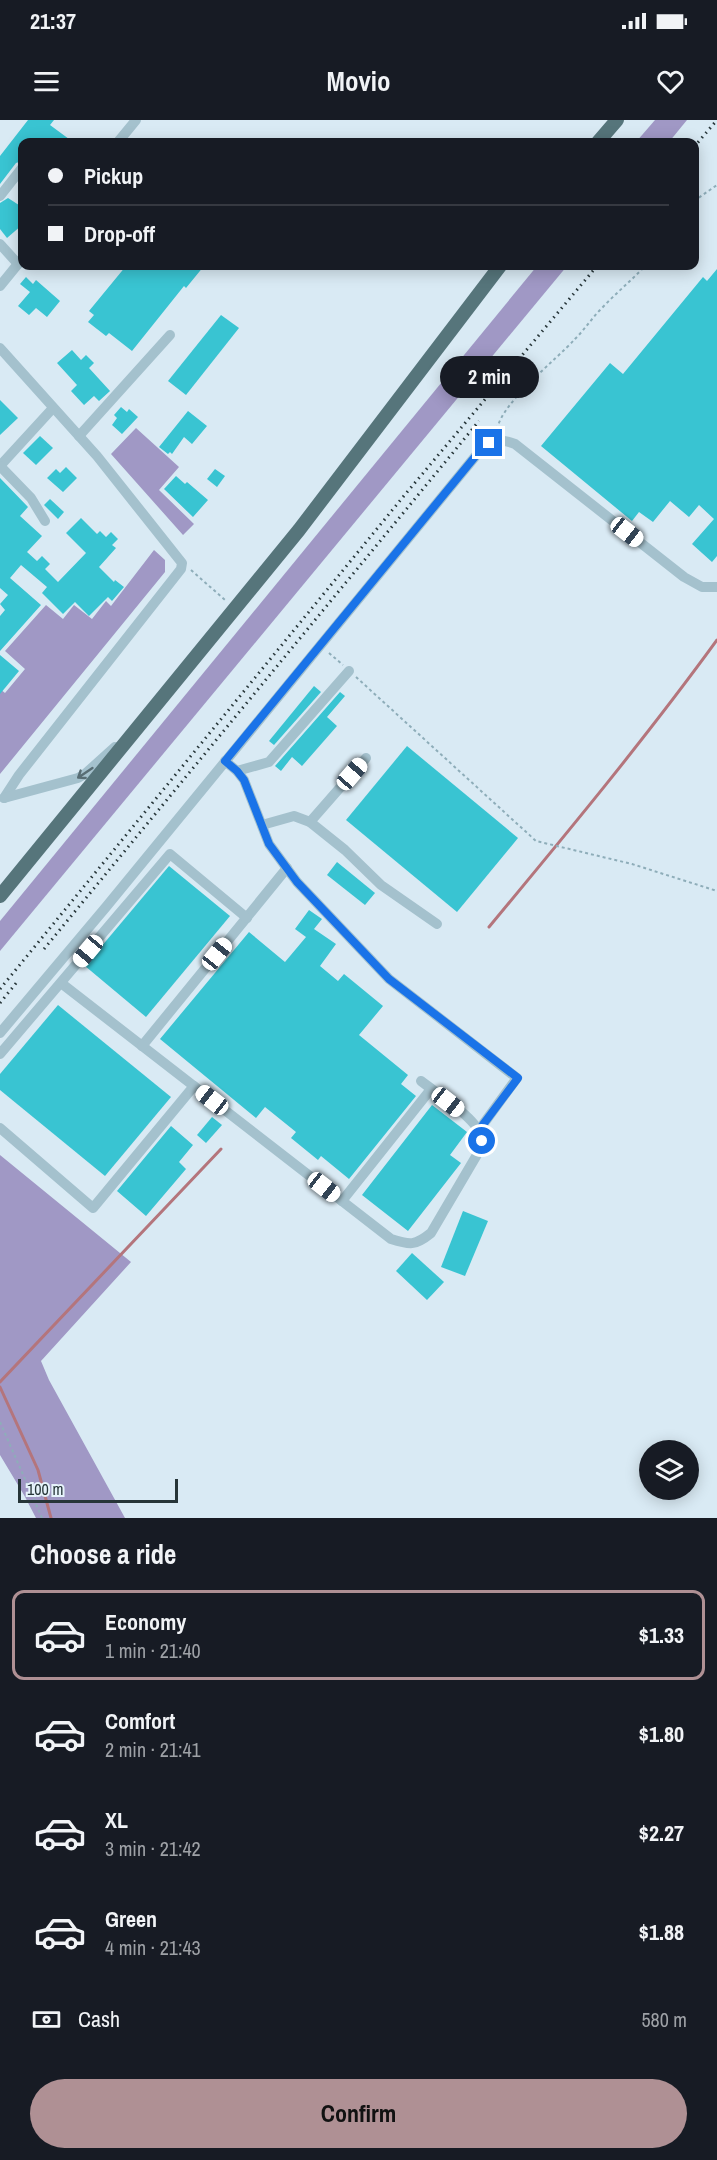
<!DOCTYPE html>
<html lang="en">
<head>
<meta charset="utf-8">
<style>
	body { margin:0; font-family:"Archivo Narrow",sans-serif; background:#242831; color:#f1f3f6; height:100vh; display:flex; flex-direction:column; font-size:22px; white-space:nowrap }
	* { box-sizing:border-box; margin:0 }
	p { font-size:20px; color:#9ea1a6 }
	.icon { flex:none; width:33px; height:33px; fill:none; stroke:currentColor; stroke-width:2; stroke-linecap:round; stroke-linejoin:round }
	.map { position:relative; height:1398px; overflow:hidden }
	.side { display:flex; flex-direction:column; background:#171b24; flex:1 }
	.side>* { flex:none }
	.banner { position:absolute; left:18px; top:18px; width:681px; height:132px; border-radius:12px; box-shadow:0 3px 15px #0003; display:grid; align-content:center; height:132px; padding:0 30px; background:#171b24 }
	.tools { position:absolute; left:639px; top:1320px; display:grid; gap:12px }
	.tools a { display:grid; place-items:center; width:60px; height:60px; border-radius:50%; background:#171b24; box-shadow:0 3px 15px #0003; font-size:30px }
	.scale { position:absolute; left:18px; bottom:15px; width:160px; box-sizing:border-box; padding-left:6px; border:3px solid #263538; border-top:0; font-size:16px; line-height:21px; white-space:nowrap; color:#263538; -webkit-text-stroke:4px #e6f3fb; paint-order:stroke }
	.end { position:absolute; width:27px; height:27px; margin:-14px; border:8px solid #1a73e8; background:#fff; box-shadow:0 0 0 3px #fff }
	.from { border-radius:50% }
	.bubble { position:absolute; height:42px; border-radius:21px; background:#171b24; box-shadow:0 3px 15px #0003; font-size:20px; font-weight:700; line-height:42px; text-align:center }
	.car { position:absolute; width:18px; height:36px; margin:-18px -9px; border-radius:8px; box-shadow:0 0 4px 2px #0007; background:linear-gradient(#fff 24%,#345 0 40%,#fff 0 76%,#345 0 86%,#fff 0) }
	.banner b { display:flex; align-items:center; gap:21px; height:57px; font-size:22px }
	.banner b+b { border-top:2px solid #363941 }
	.banner i { width:15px; height:15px; background:#f1f3f6 }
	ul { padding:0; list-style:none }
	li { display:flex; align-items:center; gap:18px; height:90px; margin:0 12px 9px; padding:0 18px; border:3px solid transparent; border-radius:12px }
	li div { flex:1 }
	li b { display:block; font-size:22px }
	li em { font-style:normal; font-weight:700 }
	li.current { border-color:#af9094 }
	li>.icon { width:54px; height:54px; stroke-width:1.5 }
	h2 { padding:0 30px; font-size:27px; line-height:72px }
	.pay { display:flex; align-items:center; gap:15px; height:66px; padding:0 30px; font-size:22px }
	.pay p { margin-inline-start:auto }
	.action { display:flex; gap:12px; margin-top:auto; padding:12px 30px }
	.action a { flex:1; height:69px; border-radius:36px; background:#af9094; color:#111; font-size:24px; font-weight:700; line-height:69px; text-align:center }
	.status { display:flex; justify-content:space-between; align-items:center; height:42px; padding:0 30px; background:#171b24; direction:ltr }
	.status svg { height:16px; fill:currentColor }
	header { display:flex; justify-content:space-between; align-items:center; height:78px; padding:0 30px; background:#171b24; font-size:27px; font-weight:700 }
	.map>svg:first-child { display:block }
	.green { fill:#a098c5 }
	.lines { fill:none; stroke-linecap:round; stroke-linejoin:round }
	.stream { stroke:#b4757c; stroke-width:3 }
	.building { fill:#39c4d2 }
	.path { stroke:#8eadb9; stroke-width:2; stroke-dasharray:3 3; stroke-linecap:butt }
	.minor { stroke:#a4c1cd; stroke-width:10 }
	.major { stroke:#56757b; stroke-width:14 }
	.rail { stroke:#263538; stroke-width:3; stroke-dasharray:1.5 4.5; stroke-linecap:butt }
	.oneway { stroke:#586d74 }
	.route { stroke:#1a73e8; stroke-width:8 }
</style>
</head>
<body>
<div class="status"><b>21:37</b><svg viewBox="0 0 49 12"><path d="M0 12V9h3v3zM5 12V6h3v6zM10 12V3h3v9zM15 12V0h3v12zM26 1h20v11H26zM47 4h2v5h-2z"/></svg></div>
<header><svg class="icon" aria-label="menu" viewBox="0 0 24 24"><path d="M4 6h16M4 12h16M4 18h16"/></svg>Movio<svg class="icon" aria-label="heart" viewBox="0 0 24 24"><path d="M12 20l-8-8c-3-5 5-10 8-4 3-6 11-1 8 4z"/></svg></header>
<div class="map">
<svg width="717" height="1398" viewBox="0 0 717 1398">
	<rect width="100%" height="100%" fill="#d9eaf4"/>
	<g class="green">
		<polygon points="655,0 687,0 669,22 636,22"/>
		<polygon points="537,146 567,146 0,831 0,801"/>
		<polygon points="136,308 179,347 159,370 194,404 183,415 111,334"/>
		<polygon points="154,430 165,440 165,452 0,654 0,569 5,573 25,549 5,531 46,485 63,499 74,485 92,499 106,481 111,486"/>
		<polygon points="0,1035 131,1142 41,1241 49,1260 125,1398 36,1398 24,1375 0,1335"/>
	</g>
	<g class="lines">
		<g class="stream">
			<path d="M489,807C567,713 645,619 717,520"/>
			<polyline points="0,1262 221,1029"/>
			<polyline points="0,1267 38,1350 51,1398"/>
		</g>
	</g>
	<g class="building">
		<polygon points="28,0 54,0 50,5 73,22 22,22 22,41 16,43 0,64 0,36"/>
		<polygon points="8,78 22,87 22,105 7,118 0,109 0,83"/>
		<polygon points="126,146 204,146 186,168 184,166 132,231 109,213 106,216 88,202 94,195 89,191"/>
		<polygon points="717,149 717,436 712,442 692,424 714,399 699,385 689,397 670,381 653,402 639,392 632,401 541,326 610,243 623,254 703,157 707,161"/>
		<polygon points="26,157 33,164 36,160 60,181 47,197 36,188 29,195 18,186 30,172 20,164"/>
		<polygon points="221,195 239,208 186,275 168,261"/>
		<polygon points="72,230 81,240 86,235 94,243 89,248 110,271 99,281 94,276 84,285 71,271 77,265 57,243"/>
		<polygon points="0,280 18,298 0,315"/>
		<polygon points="121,287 127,292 129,289 138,297 122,314 112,305 117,298 114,295"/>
		<polygon points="188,291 207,306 192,324 184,317 172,334 170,332 168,334 159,327"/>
		<polygon points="40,316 53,328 36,345 23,333"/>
		<polygon points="66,347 77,358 63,372 47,358 56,349 60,353"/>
		<polygon points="215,349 225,356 217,367 207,359"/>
		<polygon points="176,356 185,364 187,362 208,380 193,397 164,369"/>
		<polygon points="0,358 28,387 20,396 42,416 27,432 37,441 42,436 50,444 45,449 58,462 86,433 66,413 81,398 97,414 100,411 106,417 111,412 118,419 112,425 116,428 99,447 114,462 115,460 124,467 112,481 108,477 89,496 75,482 63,494 42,473 47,467 21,445 10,458 41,485 0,531 0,496 5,490 0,484 8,475 0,468"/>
		<polygon points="50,379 64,392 58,399 44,385"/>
		<polygon points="0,535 19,551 0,574"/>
		<polygon points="314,566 321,572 274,625 269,621"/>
		<polygon points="340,572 345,576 327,597 337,606 302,646 292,637 281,651 275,646"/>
		<polygon points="407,626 518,718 457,792 346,700"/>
		<polygon points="337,742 375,773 365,785 327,755"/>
		<polygon points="169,746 230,796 146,897 85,846"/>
		<polygon points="309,790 322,799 314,809 336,824 320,846 338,861 344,854 383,886 359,915 408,955 401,964 416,976 349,1059 321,1036 318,1040 291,1018 296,1012 265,987 256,998 160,919 249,812 285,842 306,817 295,809"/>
		<polygon points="58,885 171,977 105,1056 0,970 0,954"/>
		<polygon points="432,985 467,1012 450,1035 461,1043 408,1111 362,1075"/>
		<polygon points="212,997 222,1005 206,1023 197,1015"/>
		<polygon points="171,1006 193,1025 179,1042 186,1049 146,1096 117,1071"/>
		<polygon points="463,1091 488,1101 465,1156 441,1147"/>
		<polygon points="412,1133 444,1162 427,1180 396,1151"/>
	</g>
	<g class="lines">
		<g class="path">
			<polyline points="694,81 717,65"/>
			<path d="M497,309C503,281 555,241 575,219C585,209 592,198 602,188C616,173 631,161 645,146"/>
			<polyline points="191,450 225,480"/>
			<polyline points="329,533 343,545"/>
			<polyline points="356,557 536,721 632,744 717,771"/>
			<polyline points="0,1302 42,1398"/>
		</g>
		<g class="minor">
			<polyline points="118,22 136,0"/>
			<polyline points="0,76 22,48"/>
			<polyline points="0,124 18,144"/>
			<polyline points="0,166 22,139"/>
			<polyline points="0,228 97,336 182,443 181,449 19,655 4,678"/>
			<polyline points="79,316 170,215"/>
			<polyline points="0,346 53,288"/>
			<polyline points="0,346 31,378 45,401"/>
			<polyline points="225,641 237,651 244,660 269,724 297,762 389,859 517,958 479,1010"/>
			<polyline points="237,651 269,642 349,551"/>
			<polyline points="4,678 78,658 85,654 115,627"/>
			<polyline points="310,702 366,638"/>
			<polyline points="262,705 294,696 310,702 345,730 381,765 437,804"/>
			<path d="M61,863L391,1119C410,1125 415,1126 431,1113L478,1033C480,1029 482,1024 482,1019C480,1000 436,973 421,961"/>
			<path d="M0,913L106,787L483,327C494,319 502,319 515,324L684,457L702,467H717"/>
			<polyline points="142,926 287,748"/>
			<polyline points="0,934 170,734 247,798"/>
			<polyline points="0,1008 93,1088 194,966"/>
			<polyline points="342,1081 431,969"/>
		</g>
		<g class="major">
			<polyline points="598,22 617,0"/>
			<polyline points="0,776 299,410 500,146"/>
		</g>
		<g class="rail">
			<polyline points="694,27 717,0"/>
			<polyline points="44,829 479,301"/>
			<polyline points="0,869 403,377 597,146"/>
			<polyline points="0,883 17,862"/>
		</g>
	</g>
	<defs><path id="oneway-shaft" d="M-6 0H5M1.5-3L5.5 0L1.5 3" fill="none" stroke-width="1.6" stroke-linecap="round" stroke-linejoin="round" transform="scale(1.5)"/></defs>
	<use class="oneway" href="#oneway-shaft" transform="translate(85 653) rotate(146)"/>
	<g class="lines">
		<polyline class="route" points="482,1021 479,1010 518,958 389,859 297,762 269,724 244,660 237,651 225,641 483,327 489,323"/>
	</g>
</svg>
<div class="tools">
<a><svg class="icon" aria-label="layers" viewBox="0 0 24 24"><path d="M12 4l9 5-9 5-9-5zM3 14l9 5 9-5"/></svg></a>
</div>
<div class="scale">100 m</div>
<i class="end from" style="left:482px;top:1021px"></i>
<i class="end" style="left:489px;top:323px"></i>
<div class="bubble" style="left:440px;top:236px;width:99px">2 min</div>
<i class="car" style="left:627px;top:412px;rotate:128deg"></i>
<i class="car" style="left:352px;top:654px;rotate:41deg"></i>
<i class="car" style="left:88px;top:831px;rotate:220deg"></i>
<i class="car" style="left:217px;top:834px;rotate:39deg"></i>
<i class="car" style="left:212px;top:980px;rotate:308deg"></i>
<i class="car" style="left:448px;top:982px;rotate:128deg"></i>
<i class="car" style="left:324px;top:1067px;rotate:128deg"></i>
<div class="banner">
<b><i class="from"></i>Pickup</b>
<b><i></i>Drop-off</b>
</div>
</div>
<section class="side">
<h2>Choose a ride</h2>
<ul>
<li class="current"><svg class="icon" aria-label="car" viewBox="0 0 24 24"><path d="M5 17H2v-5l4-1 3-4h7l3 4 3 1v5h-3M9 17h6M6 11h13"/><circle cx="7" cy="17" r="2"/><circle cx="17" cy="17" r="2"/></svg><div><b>Economy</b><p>1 min · 21:40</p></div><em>$1.33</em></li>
<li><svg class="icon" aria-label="car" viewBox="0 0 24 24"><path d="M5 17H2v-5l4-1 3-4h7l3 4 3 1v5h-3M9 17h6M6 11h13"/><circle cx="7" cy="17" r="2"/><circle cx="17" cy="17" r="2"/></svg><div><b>Comfort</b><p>2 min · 21:41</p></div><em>$1.80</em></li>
<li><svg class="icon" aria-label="car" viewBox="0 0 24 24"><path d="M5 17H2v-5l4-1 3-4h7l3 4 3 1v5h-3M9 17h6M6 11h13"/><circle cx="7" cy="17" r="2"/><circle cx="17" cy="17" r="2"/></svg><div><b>XL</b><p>3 min · 21:42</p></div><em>$2.27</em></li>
<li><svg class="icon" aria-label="car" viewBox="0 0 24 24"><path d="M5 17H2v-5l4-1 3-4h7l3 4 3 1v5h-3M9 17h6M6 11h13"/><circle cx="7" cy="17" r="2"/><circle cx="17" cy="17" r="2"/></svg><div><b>Green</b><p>4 min · 21:43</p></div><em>$1.88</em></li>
</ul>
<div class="pay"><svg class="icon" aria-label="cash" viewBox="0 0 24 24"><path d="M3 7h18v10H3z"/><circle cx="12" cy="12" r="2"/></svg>Cash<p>580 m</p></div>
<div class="action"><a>Confirm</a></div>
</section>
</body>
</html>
